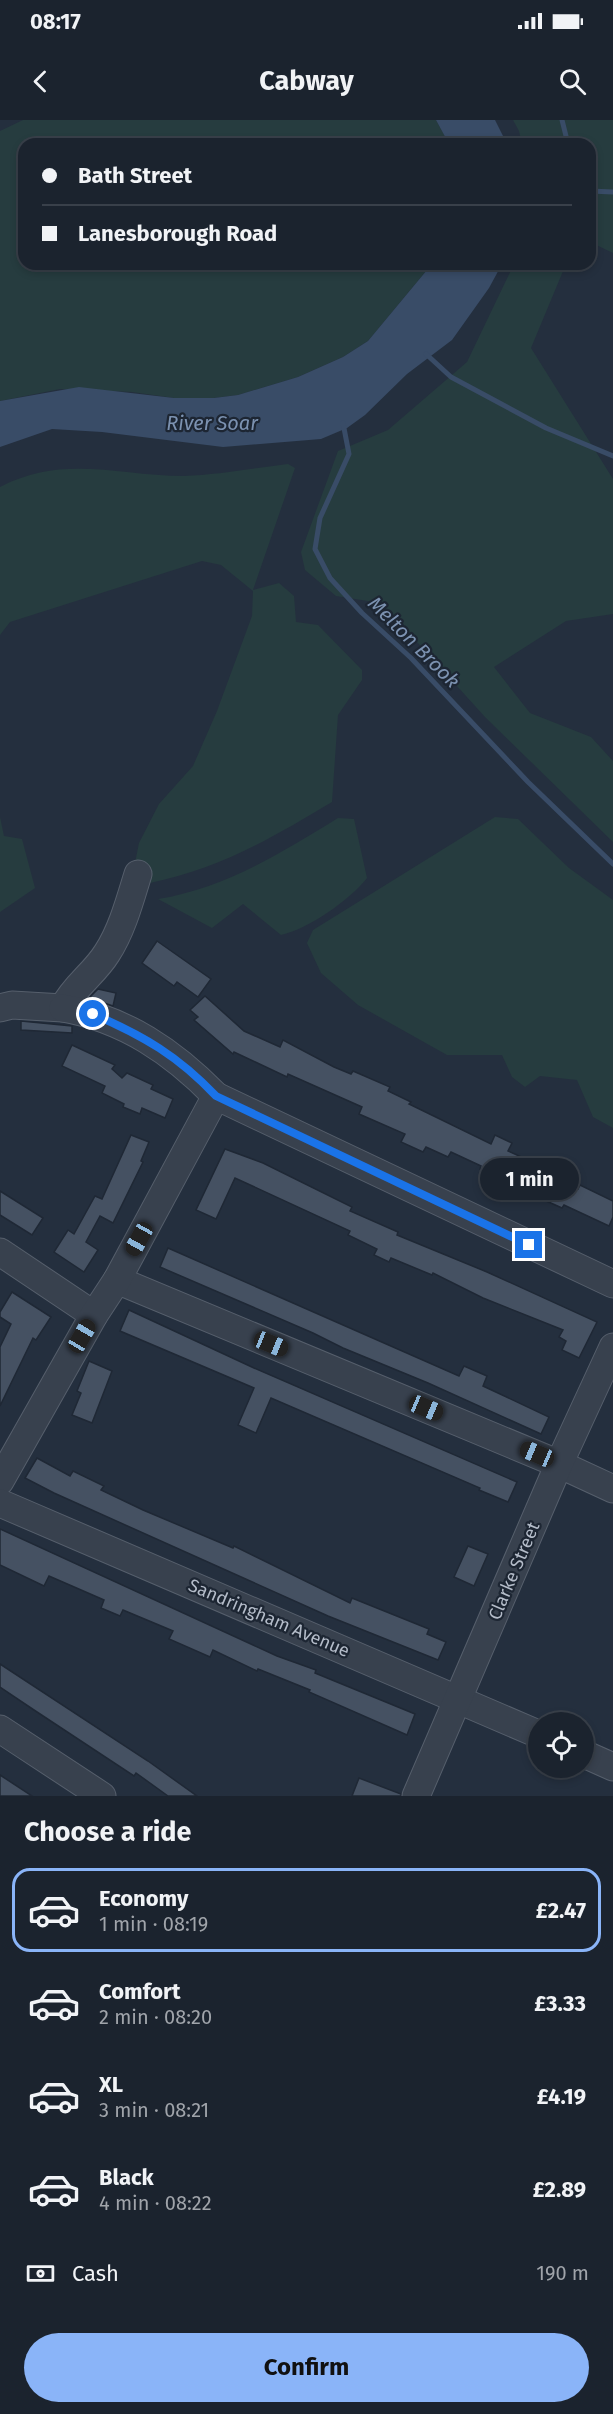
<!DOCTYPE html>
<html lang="en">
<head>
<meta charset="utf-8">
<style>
	body { margin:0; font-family:"Fira Sans",sans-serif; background:#242b36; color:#f1f3f6; height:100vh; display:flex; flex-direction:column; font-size:22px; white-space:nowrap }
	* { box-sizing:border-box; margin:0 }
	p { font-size:20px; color:#a0a4aa }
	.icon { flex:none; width:33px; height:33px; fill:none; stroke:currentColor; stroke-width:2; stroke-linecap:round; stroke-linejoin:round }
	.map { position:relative; height:1676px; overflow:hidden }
	.details { display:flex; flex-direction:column; background:#1b232e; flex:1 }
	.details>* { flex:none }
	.top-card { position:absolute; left:18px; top:18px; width:578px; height:132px; border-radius:18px; box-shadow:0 3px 9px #0003,0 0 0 2px #39404a; display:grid; align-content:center; height:132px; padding:0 24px; background:#1b232e }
	.buttons { position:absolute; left:528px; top:1592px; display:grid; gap:12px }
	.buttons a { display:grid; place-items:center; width:66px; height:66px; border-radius:50%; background:#1b232e; box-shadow:0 3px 9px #0003,0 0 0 2px #39404a; font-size:30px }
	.end { position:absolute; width:27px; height:27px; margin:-14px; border:8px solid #1a73e8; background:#fff; box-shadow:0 0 0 3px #fff }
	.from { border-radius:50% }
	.bubble { position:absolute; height:42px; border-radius:21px; background:#1b232e; box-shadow:0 3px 9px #0003,0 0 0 2px #39404a; font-size:20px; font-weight:700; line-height:42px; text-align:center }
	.car { position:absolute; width:18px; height:36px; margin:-18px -9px; border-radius:8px; box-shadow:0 0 4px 2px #0007; background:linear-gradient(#222 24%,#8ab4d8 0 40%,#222 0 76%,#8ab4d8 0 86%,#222 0) }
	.top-card b { display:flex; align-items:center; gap:21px; height:57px; font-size:22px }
	.top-card b+b { border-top:2px solid #39404a }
	.top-card i { width:15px; height:15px; background:#f1f3f6 }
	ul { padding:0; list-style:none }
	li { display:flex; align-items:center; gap:18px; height:84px; margin:0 12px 9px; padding:0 12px; border:3px solid transparent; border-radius:18px }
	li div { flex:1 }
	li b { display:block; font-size:22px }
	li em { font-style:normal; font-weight:700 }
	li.selected { border-color:#8ab4f8 }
	li>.icon { width:54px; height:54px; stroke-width:1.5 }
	h2 { padding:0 24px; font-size:27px; line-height:72px }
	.pay { display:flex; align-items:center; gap:15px; height:66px; padding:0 24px; font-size:22px }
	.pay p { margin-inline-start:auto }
	.button { display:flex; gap:12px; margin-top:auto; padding:12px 24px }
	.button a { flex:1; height:69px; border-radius:36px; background:#8ab4f8; color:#111; font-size:24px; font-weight:700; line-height:69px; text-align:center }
	.status { display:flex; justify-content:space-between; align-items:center; height:42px; padding:0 30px; background:#1b232e; direction:ltr }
	.status svg { height:16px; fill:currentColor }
	header { display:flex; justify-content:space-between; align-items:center; height:78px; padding:0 24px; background:#1b232e; font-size:27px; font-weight:700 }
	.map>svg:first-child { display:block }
	.green { fill:#263c3f }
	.water { fill:#394c67 }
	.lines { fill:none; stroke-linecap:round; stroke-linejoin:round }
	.stream { stroke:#394c67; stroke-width:5 }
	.building { fill:#455162; stroke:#1f2835; stroke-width:1.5 }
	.minor-casing { stroke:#565f6c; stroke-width:29 }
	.minor { stroke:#38414e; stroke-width:27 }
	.route { stroke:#1a73e8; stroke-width:8 }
	.labels { text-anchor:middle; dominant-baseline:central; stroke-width:4.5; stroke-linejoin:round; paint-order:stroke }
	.street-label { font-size:18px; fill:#b4bcc9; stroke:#1d2633 }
	.water-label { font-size:20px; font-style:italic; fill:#7c92b1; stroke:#1d2633 }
</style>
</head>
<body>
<div class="status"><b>08:17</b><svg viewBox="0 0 49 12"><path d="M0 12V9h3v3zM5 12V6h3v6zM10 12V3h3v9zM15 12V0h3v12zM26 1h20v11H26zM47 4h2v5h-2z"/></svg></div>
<header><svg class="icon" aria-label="back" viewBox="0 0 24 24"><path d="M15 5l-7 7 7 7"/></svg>Cabway<svg class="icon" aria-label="search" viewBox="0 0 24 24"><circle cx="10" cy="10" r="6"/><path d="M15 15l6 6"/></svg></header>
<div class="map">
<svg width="613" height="1676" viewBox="0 0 613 1676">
	<rect width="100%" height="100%" fill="#242f3e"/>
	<g class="green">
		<polygon points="23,0 436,0 449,24 24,24 24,144 432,144 368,221 343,237 298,257 238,275 214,278 174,278 132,272 60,269 0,281 0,11"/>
		<polygon points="513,0 613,0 613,133 590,122 590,24 565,24 564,20 562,24 522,24 519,11"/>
		<polygon points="514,144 566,144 531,228 613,359 613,494 566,501 494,547 530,593 591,617 613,641 613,722 485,597 408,512 368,481 336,476 305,450 301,432 338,331 388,310 467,242"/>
		<path d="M288,344L295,348L253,470L279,463L294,476L296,502L318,505L362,550V560L338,595L332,682C270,719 221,748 150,763L135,743L139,723L159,684L193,646L217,591L252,496L253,471L221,445L202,441L10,502L0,515V367C64,334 117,356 184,356C218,355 254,348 288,344Z"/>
		<polygon points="0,697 4,716 22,719 35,768 0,792"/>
		<polygon points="495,697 518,699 569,748 613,780 613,1008 593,997 577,960 540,956 525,967 512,957 502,935 447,935 358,885 321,853 307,823 313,810"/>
		<path d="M338,698L354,699L367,758C350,780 308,809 281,815L243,784L212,808L158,779C225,768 281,733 338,698Z"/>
	</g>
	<g class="water">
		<polygon points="436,0 495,0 507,24 449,24"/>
		<polygon points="432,144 502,144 489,168 452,220 407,254 365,295 347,308 321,319 223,327 102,312 52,309 0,327 0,281 79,267 174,278 214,278 238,275 298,257 343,237 368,221"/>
	</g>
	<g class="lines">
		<g class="stream">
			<polyline points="562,0 568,24"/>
			<polyline points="590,71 613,72"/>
			<polyline points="426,234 451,257 546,308 613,336"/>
			<polyline points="343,303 349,334 320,398 315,429 330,458 362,493 411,538 528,662 613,744"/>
		</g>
	</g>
	<g class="building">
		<polygon points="157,821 211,859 198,877 177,862 174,866 142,843"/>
		<polygon points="98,869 116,873 113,886 89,878"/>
		<polygon points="205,876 244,911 280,927 283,920 334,947 351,954 353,951 390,967 388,971 411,982 409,984 491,1024 495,1015 512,1023 508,1031 530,1041 528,1046 578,1069 580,1065 613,1081 613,1097 609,1106 564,1085 562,1088 524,1071 525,1068 480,1049 481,1046 451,1032 448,1037 426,1027 423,1032 401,1022 405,1014 359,994 362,987 288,954 287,957 234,932 233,934 194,900 198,897 190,890"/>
		<polygon points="21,901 72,906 72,913 21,910"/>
		<polygon points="72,925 115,945 112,949 122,958 127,953 153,965 151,969 173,979 165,998 142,988 140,994 123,987 124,984 102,973 105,966 62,946"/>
		<polygon points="131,1015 149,1022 141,1041 143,1042 113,1103 100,1096 86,1122 98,1130 84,1152 54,1132 68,1110 74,1114 95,1076 102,1079"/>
		<polygon points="225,1029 263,1043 352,1087 350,1091 398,1112 397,1115 487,1152 597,1202 579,1238 562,1230 566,1221 559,1217 563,1210 483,1178 433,1153 432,1155 391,1138 389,1142 374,1135 377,1129 348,1115 350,1111 235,1058 216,1099 196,1090"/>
		<polygon points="0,1071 43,1098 32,1115 0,1095"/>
		<polygon points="168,1128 459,1256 464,1246 487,1256 483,1266 549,1297 541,1314 428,1263 343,1228 313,1213 160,1147"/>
		<polygon points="12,1172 51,1197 36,1220 33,1218 0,1286 0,1227 11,1204 0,1197 0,1192"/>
		<polygon points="129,1190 254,1248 517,1362 508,1382 479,1370 480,1368 271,1278 256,1313 238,1305 254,1268 120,1211"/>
		<polygon points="89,1241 112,1251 92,1303 72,1295 81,1273 77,1271"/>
		<polygon points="37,1338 70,1356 73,1351 104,1366 101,1370 143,1390 233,1428 234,1426 350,1483 352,1478 429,1509 427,1514 446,1522 438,1540 328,1496 54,1373 25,1358"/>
		<polygon points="0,1409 277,1536 316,1550 315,1553 415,1594 407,1615 309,1572 310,1570 258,1549 257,1551 213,1530 210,1537 169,1519 173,1511 123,1490 120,1496 101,1488 104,1480 49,1456 44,1466 0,1445"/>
		<polygon points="468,1426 488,1434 474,1466 454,1457"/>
		<polygon points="0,1544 148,1641 197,1676 168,1676 136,1653 134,1656 34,1590 0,1567"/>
		<polygon points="0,1655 32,1676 0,1676"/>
		<polygon points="359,1658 401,1674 401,1676 352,1676"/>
	</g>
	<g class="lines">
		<defs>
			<g id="minor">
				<path d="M0,888L12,885L63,888C75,865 94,854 107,833C122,810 130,780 138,754"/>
				<path d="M63,888C125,899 173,932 216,976L613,1164"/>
				<polyline points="0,1132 94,1195"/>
				<polyline points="117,1160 559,1344 613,1369"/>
				<polyline points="0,1361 94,1195 117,1160 216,976"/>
				<polyline points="0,1383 538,1614"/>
				<polyline points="0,1609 102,1676"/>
				<polyline points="584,1634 613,1647"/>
				<polyline points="416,1676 559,1344 613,1227"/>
			</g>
		</defs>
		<use href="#minor" class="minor-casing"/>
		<use href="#minor" class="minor"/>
	</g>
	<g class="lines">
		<path class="route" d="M93,894C144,916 178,936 216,976L529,1125"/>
	</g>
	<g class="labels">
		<g class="street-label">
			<text transform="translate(514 1451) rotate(-67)">Clarke Street</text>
			<text transform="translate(269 1498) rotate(23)">Sandringham Avenue</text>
		</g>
		<g class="water-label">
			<text x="212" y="303">River Soar</text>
			<text transform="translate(414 522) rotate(45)">Melton Brook</text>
		</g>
	</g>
</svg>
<div class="buttons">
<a><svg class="icon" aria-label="locate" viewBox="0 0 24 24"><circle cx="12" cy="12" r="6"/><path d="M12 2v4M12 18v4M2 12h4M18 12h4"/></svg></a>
</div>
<i class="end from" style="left:93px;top:894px"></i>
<i class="end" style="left:529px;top:1125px"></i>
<div class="bubble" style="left:480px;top:1038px;width:99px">1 min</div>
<i class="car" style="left:139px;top:1119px;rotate:209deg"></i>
<i class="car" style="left:82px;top:1216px;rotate:30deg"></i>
<i class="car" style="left:271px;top:1224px;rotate:112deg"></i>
<i class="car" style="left:426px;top:1288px;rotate:113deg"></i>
<i class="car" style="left:537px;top:1334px;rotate:293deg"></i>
<div class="top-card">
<b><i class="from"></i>Bath Street</b>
<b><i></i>Lanesborough Road</b>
</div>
</div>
<section class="details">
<h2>Choose a ride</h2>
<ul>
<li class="selected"><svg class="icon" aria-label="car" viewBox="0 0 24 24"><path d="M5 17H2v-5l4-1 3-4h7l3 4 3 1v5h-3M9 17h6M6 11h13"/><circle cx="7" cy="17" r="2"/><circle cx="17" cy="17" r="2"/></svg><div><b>Economy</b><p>1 min · 08:19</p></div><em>£2.47</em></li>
<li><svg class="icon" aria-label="car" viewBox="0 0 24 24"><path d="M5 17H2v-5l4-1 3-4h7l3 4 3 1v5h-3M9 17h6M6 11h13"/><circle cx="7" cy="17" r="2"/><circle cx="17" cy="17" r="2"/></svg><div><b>Comfort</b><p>2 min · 08:20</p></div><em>£3.33</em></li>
<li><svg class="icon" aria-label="car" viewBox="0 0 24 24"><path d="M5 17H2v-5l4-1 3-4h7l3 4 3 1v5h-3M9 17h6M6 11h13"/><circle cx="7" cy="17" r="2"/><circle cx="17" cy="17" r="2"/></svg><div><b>XL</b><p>3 min · 08:21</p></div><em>£4.19</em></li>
<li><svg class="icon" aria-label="car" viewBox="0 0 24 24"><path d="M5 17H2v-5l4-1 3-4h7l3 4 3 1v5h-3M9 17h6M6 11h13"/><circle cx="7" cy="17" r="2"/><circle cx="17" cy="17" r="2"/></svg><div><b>Black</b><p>4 min · 08:22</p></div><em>£2.89</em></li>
</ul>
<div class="pay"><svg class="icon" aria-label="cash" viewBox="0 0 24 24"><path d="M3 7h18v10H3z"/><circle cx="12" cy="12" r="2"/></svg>Cash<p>190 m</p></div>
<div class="button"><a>Confirm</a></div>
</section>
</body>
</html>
